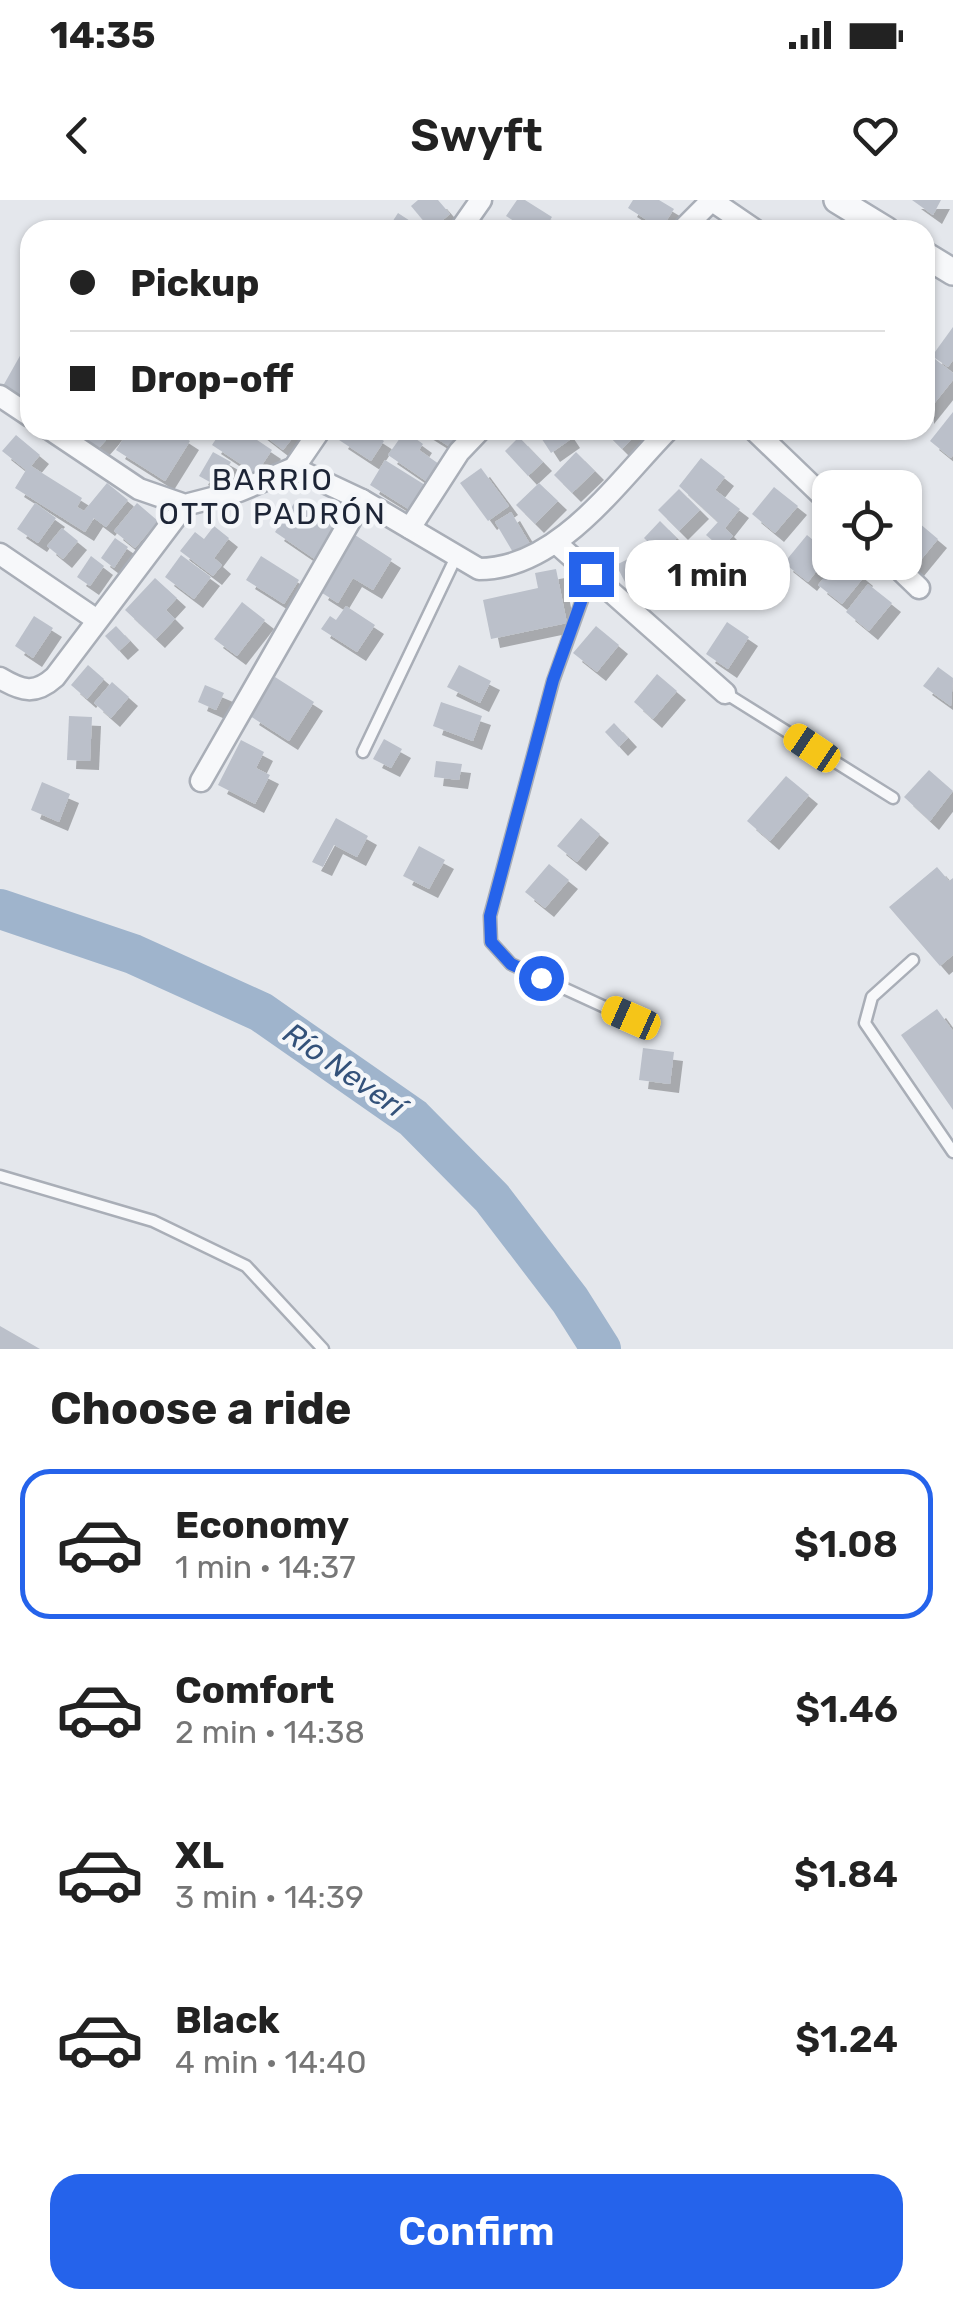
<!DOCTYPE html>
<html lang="en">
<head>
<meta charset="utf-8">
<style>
	body { margin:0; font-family:Rubik,sans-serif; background:#f6f6f6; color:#222; height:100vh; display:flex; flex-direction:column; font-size:38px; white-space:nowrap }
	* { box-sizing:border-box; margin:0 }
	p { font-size:32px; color:#767676 }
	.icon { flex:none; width:55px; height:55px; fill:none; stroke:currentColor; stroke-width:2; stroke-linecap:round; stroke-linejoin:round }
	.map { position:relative; height:1149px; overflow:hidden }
	.sheet { display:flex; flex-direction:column; background:#fff; flex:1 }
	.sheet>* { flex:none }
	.guide { position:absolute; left:20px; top:20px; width:915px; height:220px; border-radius:30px; box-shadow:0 2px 8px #0004; display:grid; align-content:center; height:220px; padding:0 50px; background:#fff }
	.tools { position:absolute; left:812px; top:270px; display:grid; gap:20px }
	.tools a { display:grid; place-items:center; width:110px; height:110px; border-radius:20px; background:#fff; box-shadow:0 2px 8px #0004; font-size:50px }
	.end { position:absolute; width:45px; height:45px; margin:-22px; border:12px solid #2563eb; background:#fff; box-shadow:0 0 0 5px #fff }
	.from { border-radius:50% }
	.bubble { position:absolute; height:70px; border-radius:30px; background:#fff; box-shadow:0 2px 8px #0004; font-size:32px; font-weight:600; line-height:70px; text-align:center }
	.car { position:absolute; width:30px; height:60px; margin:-30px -15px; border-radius:12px; box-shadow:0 0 8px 2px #0007; background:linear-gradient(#f5c518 24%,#345 0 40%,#f5c518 0 76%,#345 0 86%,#f5c518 0) }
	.guide b { display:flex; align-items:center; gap:35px; height:95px; font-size:38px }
	.guide b+b { border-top:2px solid #e0e0e0 }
	.guide i { width:25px; height:25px; background:#222 }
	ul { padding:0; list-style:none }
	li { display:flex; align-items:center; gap:30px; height:150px; margin:0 20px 15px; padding:0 30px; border:5px solid transparent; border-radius:30px }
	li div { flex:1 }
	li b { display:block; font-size:38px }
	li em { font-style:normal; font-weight:600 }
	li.active { border-color:#2563eb }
	li>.icon { width:90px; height:90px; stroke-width:1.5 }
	h2 { padding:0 50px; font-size:45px; line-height:120px }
	.cta { display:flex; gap:20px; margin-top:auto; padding:20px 50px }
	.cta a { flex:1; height:115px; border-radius:30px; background:#2563eb; color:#fff; font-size:40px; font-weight:600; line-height:115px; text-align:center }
	.status { display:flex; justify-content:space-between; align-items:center; height:70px; padding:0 50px; background:#fff; direction:ltr }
	.status svg { height:28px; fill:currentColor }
	header { display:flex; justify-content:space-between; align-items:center; height:130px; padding:0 50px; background:#fff; font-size:45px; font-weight:600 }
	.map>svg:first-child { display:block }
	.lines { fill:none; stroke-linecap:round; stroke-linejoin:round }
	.river { stroke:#9fb4cc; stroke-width:40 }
	.building { fill:#bbc0ca; filter:url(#shadow) }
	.service-casing { stroke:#a9aeb7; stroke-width:15 }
	.minor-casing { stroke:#a9aeb7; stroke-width:25 }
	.tertiary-casing { stroke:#a9aeb7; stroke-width:30 }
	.service { stroke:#f7f8fa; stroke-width:10 }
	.minor { stroke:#f7f8fa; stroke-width:20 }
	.tertiary { stroke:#f7f8fa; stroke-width:25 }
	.route { stroke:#2563eb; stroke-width:12 }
	.labels { text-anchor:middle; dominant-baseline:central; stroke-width:9; stroke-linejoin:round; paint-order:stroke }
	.neighbourhood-label { font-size:30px; letter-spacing:2.5px; fill:#1d2536; stroke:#f4f6f9 }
	.water-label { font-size:30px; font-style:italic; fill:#34527a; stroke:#f4f6f9 }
</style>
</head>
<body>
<div class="status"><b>14:35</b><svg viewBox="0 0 49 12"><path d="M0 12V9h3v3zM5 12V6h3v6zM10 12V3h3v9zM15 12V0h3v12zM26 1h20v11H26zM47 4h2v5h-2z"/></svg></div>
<header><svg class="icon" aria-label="back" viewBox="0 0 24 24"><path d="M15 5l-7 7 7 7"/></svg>Swyft<svg class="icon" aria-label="heart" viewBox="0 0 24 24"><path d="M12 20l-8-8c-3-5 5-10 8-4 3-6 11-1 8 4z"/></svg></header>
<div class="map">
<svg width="953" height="1149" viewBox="0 0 953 1149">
	<defs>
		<filter id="shadow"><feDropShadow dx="9" dy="9" stdDeviation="0" flood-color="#0004"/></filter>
	</defs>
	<rect width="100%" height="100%" fill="#e4e7ec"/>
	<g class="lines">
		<polyline class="river" points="0,709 133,754 261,812 413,918 492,998 570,1100 601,1149"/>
	</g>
	<g class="building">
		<polygon points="418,0 438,0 450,14 431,30 411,6"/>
		<polygon points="517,0 525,0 552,17 544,30 528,30 506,16"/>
		<polygon points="633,0 659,0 674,9 661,29 628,8"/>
		<polygon points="912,0 941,0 933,15"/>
		<polygon points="398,13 424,30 387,30"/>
		<polygon points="953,127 953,160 948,167 932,156"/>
		<polygon points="30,138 30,201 3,186"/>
		<polygon points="935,159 953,173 953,180 925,215 925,172"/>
		<polygon points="953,212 953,255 951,258 930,241"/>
		<polygon points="85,230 115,230 98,249 81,234"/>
		<polygon points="129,230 173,230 190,241 165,281 116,250"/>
		<polygon points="222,230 242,230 272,250 256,274 212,245"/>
		<polygon points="257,230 299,230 283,250"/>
		<polygon points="345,230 367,230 384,241 371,261 339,240"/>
		<polygon points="423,230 461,230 450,247"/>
		<polygon points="536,230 565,230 571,239 551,253"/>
		<polygon points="603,230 641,230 622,249"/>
		<polygon points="405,231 423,244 419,250 439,264 426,281 388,255"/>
		<polygon points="16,235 40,255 31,266 82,298 77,307 84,311 107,283 128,300 106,327 94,318 85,332 15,288 26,270 2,251"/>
		<polygon points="519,237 543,262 528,276 505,251"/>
		<polygon points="213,252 231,262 217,286 199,276"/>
		<polygon points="576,252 595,271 572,293 554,275"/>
		<polygon points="701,258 725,277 715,290 740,309 725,328 733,336 721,348 706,335 718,322 679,286"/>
		<polygon points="385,260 425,285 410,310 370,285"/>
		<polygon points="481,268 509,306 488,321 460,283"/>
		<polygon points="872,270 893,288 857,288"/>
		<polygon points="539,283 558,301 535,324 516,305"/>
		<polygon points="774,287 798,306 775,333 752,314"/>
		<polygon points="679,289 700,310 679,331 658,310"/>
		<polygon points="297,299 338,326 316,360 275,332"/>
		<polygon points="35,303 56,318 38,343 17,329"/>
		<polygon points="137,303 158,321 135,348 114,331"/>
		<polygon points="511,312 530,344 514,354 495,322"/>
		<polygon points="660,321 677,338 661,355 644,338"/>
		<polygon points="919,323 938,339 915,367 905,359 905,339"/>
		<polygon points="214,326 229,338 214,358 222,365 213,376 180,351 195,332 204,339"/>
		<polygon points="62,328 78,341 63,359 47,346"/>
		<polygon points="355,335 392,359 373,390 353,378 338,403 319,391"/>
		<polygon points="807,335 830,354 808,382 784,363"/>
		<polygon points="115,338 128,347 114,368 101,358"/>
		<polygon points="674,344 688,360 677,369 663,354"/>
		<polygon points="742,351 770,376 753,395 725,370"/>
		<polygon points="181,355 211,377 194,399 165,377"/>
		<polygon points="636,355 653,388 634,399 616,365"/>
		<polygon points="91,356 104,366 90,386 77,377"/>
		<polygon points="261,356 299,380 284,404 246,380"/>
		<polygon points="837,362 846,362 864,377 842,404 818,385"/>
		<polygon points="556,369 567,423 491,439 483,400 538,388 535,373"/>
		<polygon points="155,378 177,398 166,410 175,419 156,439 125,410"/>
		<polygon points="868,384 892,403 869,431 846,412"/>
		<polygon points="242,402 265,420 237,456 214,439"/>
		<polygon points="346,406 375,425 357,452 321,429 330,416 336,420"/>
		<polygon points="34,416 53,428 33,458 15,446"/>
		<polygon points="727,422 749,437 728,469 706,454"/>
		<polygon points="116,426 130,441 119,451 105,436"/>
		<polygon points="596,426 619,445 597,472 573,453"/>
		<polygon points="88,465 104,479 87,499 71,485"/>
		<polygon points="459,465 491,481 480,503 447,487"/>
		<polygon points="938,467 953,478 951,506 923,486"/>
		<polygon points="657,474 677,491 653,519 634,502"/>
		<polygon points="275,477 314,502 289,541 250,516"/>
		<polygon points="112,482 129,497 111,518 94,503"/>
		<polygon points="205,485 224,493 216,510 198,502"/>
		<polygon points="441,502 482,516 473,541 433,526"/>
		<polygon points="69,516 92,517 90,561 67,560"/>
		<polygon points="614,523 628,538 619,547 605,532"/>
		<polygon points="384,539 402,549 391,568 373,559"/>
		<polygon points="241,540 264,552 256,568 270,575 255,604 218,585"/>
		<polygon points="436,561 462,564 459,580 434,577"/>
		<polygon points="929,570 953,591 930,621 904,597"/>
		<polygon points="786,576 809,595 770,641 747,621"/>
		<polygon points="42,582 70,594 59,622 31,610"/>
		<polygon points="336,618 368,636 357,657 334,645 323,667 312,662"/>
		<polygon points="581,618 600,634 577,662 557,646"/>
		<polygon points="419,646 445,660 429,689 403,676"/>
		<polygon points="549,664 569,680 545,708 525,692"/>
		<polygon points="937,667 949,681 953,678 953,755 940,766 889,707"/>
		<polygon points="937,809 953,831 953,910 901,835"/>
		<polygon points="643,848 674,852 670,884 639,880"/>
		<polygon points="0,1126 40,1149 0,1149"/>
	</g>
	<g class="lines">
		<defs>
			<g id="service">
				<polyline points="591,375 553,481 490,716 491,742 511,764 631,819"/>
				<polyline points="725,493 893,598"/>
				<polyline points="363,552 456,357"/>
				<polyline points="913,760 872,797 865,823 953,952"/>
				<polyline points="0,976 153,1021 246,1066 323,1149"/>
			</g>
			<g id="minor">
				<polyline points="711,0 755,30"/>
				<polyline points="460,30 481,0"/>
				<polyline points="682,30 712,0"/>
				<polyline points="0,196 30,216"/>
				<polyline points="51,230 139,289 185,305 239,291 294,268 320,230"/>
				<polyline points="754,230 830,303"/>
				<path d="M294,268L362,300L479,369C558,369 617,282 668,230"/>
				<polyline points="410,328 459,252 480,230"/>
				<polyline points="556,343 725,493"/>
				<polyline points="0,354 97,420"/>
				<polyline points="892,362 919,388"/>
				<path d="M0,478C22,491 35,495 55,477L185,305"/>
				<polyline points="201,581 362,300"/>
			</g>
			<g id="tertiary">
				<polyline points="837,0 886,30"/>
				<polyline points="925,55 953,72"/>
			</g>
		</defs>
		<use href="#service" class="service-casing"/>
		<use href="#minor" class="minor-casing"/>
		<use href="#tertiary" class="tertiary-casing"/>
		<use href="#service" class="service"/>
		<use href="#minor" class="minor"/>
		<use href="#tertiary" class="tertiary"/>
	</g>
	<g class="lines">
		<polyline class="route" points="541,778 511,764 491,742 490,716 553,480 591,374"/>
	</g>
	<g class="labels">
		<g class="neighbourhood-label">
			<text x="273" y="280">BARRIO<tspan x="273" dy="34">OTTO PADRÓN</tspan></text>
		</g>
		<g class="water-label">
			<text transform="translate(344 870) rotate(35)">Río Neverí</text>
		</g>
	</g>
</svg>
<div class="tools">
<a><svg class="icon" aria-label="locate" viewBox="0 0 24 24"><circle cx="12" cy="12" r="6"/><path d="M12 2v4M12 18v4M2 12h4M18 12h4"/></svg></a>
</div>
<i class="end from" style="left:541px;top:778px"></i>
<i class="end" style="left:591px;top:374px"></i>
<div class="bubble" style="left:625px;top:340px;width:165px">1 min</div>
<i class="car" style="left:812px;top:548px;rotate:304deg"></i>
<i class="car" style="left:631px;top:818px;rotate:294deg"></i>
<div class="guide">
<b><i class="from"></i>Pickup</b>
<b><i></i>Drop-off</b>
</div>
</div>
<section class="sheet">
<h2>Choose a ride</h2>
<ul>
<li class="active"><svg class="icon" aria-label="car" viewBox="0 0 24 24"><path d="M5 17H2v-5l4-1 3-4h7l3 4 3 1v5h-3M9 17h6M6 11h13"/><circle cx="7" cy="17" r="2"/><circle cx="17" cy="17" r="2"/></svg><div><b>Economy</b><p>1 min · 14:37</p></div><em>$1.08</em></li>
<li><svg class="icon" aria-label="car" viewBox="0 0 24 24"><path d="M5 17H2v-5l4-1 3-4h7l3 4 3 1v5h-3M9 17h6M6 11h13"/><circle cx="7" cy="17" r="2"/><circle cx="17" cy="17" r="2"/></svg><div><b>Comfort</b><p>2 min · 14:38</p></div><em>$1.46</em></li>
<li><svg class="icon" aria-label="car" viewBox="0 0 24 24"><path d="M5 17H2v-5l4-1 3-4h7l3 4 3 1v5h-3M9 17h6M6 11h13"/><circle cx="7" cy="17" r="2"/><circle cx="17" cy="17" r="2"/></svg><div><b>XL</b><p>3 min · 14:39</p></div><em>$1.84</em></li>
<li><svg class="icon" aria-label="car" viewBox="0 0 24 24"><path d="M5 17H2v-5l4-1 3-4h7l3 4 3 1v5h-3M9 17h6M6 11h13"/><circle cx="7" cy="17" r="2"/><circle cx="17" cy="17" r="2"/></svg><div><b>Black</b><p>4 min · 14:40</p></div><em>$1.24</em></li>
</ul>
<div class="cta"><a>Confirm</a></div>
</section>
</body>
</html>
